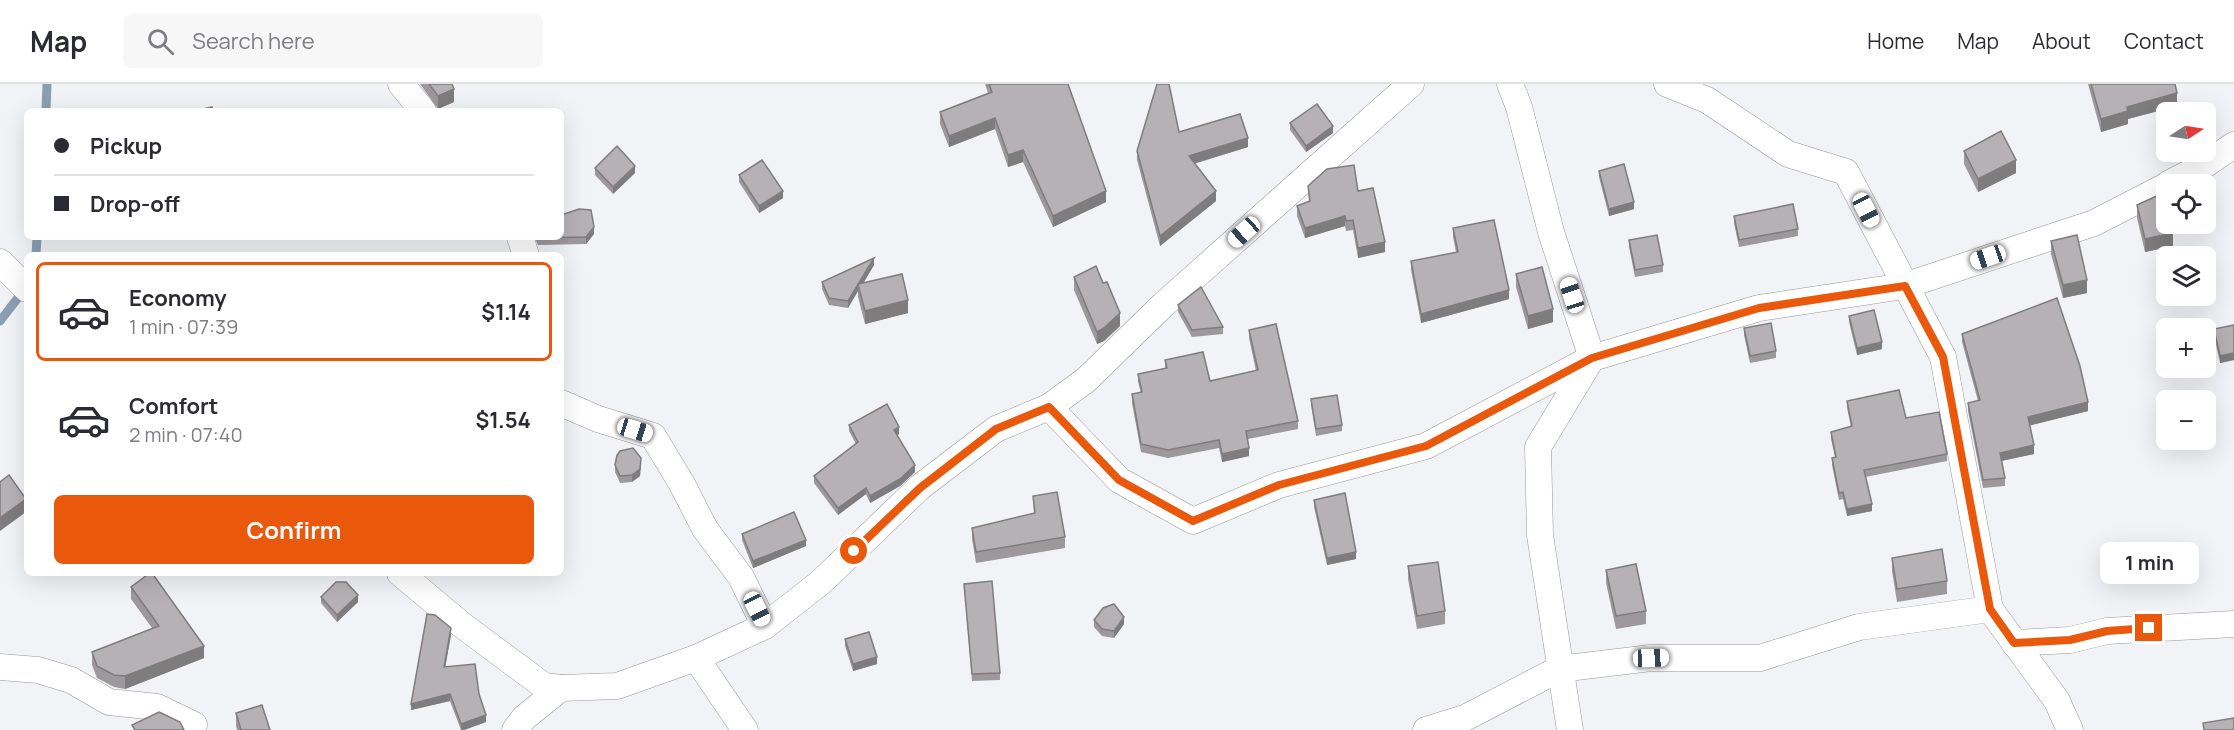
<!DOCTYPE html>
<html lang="en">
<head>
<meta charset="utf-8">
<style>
	body { margin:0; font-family:Manrope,sans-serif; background:#f7f7f7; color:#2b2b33; height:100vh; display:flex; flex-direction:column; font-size:22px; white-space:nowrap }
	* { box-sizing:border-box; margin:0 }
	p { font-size:20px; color:#7c7c81 }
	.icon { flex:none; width:33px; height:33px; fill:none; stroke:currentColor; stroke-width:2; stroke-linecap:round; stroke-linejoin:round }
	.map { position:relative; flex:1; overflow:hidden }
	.side { position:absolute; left:24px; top:168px; width:540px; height:324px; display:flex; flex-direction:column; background:#fff; border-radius:9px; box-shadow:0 6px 24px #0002 }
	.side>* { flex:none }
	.top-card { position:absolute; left:24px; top:24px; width:540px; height:132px; border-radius:9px; box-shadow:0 6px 24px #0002; display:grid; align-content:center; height:132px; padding:0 30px; background:#fff }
	.needle { width:39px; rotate:78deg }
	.fabs { position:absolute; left:2156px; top:18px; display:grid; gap:12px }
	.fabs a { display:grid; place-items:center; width:60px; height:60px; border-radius:9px; background:#fff; box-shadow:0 6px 24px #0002; font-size:30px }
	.end { position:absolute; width:27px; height:27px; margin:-14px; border:8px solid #ea580c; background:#fff; box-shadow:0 0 0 3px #fff }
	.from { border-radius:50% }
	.bubble { position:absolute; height:42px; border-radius:9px; background:#fff; box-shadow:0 6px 24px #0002; font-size:20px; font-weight:700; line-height:42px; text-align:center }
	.car { position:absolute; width:18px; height:36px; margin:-18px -9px; border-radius:8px; box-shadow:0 0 4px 2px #0007; background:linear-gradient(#fff 24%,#345 0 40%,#fff 0 76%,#345 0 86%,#fff 0) }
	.top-card b { display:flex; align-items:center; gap:21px; height:57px; font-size:22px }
	.top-card b+b { border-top:2px solid #e1e1e2 }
	.top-card i { width:15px; height:15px; background:#2b2b33 }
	ul { padding:10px 0 0; list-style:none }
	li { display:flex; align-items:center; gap:18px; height:99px; margin:0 12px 9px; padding:0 18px; border:3px solid transparent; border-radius:9px }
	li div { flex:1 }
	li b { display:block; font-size:22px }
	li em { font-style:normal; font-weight:700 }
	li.on { border-color:#ea580c }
	li>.icon { width:54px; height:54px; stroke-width:1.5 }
	.button { display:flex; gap:12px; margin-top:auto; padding:12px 30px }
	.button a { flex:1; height:69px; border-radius:9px; background:#ea580c; color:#fff; font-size:24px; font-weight:700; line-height:69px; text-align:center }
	header { display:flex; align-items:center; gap:36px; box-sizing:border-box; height:84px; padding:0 30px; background:#fff; border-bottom:2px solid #e1e1e2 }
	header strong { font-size:28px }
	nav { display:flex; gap:33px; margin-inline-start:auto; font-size:21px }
	.search { width:420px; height:54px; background:#f7f7f7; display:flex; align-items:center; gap:15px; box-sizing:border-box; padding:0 21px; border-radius:9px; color:#7c7c81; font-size:22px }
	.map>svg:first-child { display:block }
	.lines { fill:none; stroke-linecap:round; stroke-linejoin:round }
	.stream { stroke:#8b9fb3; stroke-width:9 }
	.minor-casing { stroke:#98989c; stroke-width:27 }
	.minor { stroke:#fff; stroke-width:26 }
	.wall { fill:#9c989b }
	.shaded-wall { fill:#7f7c7e }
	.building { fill:#b5b1b4; stroke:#7f7c7e; stroke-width:1.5 }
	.route { stroke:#ea580c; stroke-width:8 }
</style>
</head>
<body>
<header>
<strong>Map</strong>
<div class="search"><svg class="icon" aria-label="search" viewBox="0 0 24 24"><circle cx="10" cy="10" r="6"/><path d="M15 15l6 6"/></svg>Search here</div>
<nav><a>Home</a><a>Map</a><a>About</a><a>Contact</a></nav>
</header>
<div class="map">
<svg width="2234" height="646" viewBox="0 0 2234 646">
	<rect width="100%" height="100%" fill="#f2f3f7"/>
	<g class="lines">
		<g class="stream">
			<polyline points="46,27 47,0"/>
			<polyline points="36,171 37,153"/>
			<polyline points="0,237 24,206"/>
		</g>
		<defs>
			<g id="minor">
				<polyline points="401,0 423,27"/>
				<polyline points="1510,0 1519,23 1551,148 1592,274 1538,363 1540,451 1570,646"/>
				<polyline points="1667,0 1707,16 1788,70 1846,88 1943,273 1990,525 2057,617 2070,646"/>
				<polyline points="2168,100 2203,82 2234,61"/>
				<polyline points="520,153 526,171"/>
				<polyline points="0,178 27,205"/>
				<polyline points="561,319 598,335 653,352 682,400 705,445 741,493 765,542"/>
				<polyline points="1049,323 1086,296 1163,221 1411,0"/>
				<polyline points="400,489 462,541 544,602 561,604"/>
				<polyline points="2014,559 2070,556 2107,547 2234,540"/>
				<polyline points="696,574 745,646"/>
				<polyline points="0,583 38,586 71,596 109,618 157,623 194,641"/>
				<polyline points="515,646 524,634 561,604 617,602 696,574 765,542 821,498 920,403 996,345 1049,323 1119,396 1193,437 1279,401 1426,362 1592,274 1759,224 1904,202 2094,139 2166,102"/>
				<polyline points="1426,646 1465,634 1559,585 1651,574 1760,574 1859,543 1990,525"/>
			</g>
		</defs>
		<use href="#minor" class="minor-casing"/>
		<use href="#minor" class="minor"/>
	</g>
	<g class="wall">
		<polygon points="420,0 452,0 454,18 438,25"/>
		<polygon points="985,0 1068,0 1106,118 1053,143 1023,78 1008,83 995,45 949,63 940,40 940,28 988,9"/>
		<polygon points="2088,0 2175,0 2177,22 2128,35 2128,40 2101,48"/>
		<polygon points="1290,39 1333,49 1306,68 1290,46"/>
		<polygon points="1179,48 1248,63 1194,80 1216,117 1160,162 1137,76 1137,67"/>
		<polygon points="1964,67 2016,89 1978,108 1964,80"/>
		<polygon points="595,84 635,89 613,110 595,91"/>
		<polygon points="1599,87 1634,125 1609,132 1599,93"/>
		<polygon points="739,91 783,114 759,129 739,98"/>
		<polygon points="1308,102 1358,107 1385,168 1358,174 1353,146 1346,147 1345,142 1305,154 1297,132 1297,122 1309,118"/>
		<polygon points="2137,121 2173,162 2145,168 2137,134"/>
		<polygon points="1734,132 1798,145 1798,152 1739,163 1734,139"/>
		<polygon points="1453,144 1509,215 1421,239 1411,186 1411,177 1456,168 1453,153"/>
		<polygon points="594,150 586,160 538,161 534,153 561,153"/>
		<polygon points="1629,156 1663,181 1663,188 1635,193 1629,163"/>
		<polygon points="2051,157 2087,209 2063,214 2051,170"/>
		<polygon points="874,181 863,199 908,229 865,240 858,213 858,207 848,224 829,221 822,205 822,198"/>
		<polygon points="1516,190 1553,238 1528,245 1516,203"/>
		<polygon points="1074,193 1120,242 1104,257 1097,260 1074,206"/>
		<polygon points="1178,221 1223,243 1223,250 1192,253 1178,228"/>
		<polygon points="1849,232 1882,265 1857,271 1849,238"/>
		<polygon points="2234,241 2234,276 2220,279 2214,252 2214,245"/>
		<polygon points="1744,244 1776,267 1776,274 1750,279 1744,251"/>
		<polygon points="1249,246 1298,337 1298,345 1248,355 1249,372 1222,378 1219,364 1168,374 1141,368 1132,319 1132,310 1141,309 1138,298 1138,290 1165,284 1165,276 1210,297 1256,287 1249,254"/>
		<polygon points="1962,250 2088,327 2030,341 2034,370 2002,377 2005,394 2005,402 1983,404 1968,327 1968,319 1978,317 1962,258"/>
		<polygon points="1311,315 1342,341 1342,347 1316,352 1311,321"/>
		<polygon points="1847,317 1906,334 1947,370 1947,377 1865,393 1872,427 1847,432 1843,415 1839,416 1832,381 1832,374 1835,373 1831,355 1831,348 1851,343 1847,324"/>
		<polygon points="849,341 899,350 897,351 915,388 900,402 870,419 866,410 838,431 814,399 814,392 856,360 849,347"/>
		<polygon points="615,381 641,381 640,392 632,398 620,399 615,388"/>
		<polygon points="1033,412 1065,453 1065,464 976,479 972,455 972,444 1034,429"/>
		<polygon points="1314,416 1356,475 1327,481 1314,423"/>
		<polygon points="742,450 806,462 753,484 742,456"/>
		<polygon points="1892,474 1947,497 1947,510 1897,518 1892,487"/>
		<polygon points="1408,482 1445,527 1445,540 1417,545 1408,495"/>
		<polygon points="1606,486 1646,527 1646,540 1616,545 1606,499"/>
		<polygon points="964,500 1000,589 1000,596 972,597"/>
		<polygon points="131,503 204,574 125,605 114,603 97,594 92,581 92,568 152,544 131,515"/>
		<polygon points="321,513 358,518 337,538 321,519"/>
		<polygon points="1094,536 1124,540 1114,554 1102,552 1094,543"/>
		<polygon points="451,551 445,583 479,610 486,638 464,646 461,646 450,617 411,626"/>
		<polygon points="845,555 877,580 853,587 845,562"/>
		<polygon points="236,629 270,646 237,646 236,642"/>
	</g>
	<g class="shaded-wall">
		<polygon points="454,5 454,18 438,25 438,12"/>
		<polygon points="2177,9 2177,22 2128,35 2128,40 2101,48 2101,35 2127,23"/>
		<polygon points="995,34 995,45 949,63 949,52"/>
		<polygon points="1333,42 1333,49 1306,68 1306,62"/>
		<polygon points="1248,54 1248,63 1189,81 1189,72"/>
		<polygon points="1023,66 1023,78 1008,83 1008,71"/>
		<polygon points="2016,76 2016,89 1978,108 1978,95"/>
		<polygon points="635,82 635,89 613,110 613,103"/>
		<polygon points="783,107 783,114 759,129 759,122"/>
		<polygon points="1106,107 1106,118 1053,143 1053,132"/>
		<polygon points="1216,107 1216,117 1160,162 1160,152"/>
		<polygon points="1634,118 1634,125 1609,132 1609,125"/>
		<polygon points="1345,132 1345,142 1305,154 1305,144"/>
		<polygon points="594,143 594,150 586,160 586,153"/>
		<polygon points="2173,149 2173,162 2145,168 2145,155"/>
		<polygon points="1385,158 1385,168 1358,174 1358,164"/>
		<polygon points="874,174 874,181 860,205 858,200 858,207 848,224 848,217"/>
		<polygon points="2087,196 2087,209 2063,214 2063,201"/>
		<polygon points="1509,206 1509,215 1421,239 1421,230"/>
		<polygon points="908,216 908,229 865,240 865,227"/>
		<polygon points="1553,225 1553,238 1528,245 1528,232"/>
		<polygon points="1120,229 1120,242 1104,257 1097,260 1097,248"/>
		<polygon points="1882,258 1882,265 1857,271 1857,264"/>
		<polygon points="2234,269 2234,276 2220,279 2220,272"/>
		<polygon points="2088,318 2088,327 2028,342 2028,333"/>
		<polygon points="899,343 899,350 894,353 894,346"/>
		<polygon points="2034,361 2034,370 2000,377 2000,369"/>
		<polygon points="1249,364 1249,372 1222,378 1222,370"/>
		<polygon points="641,374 640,392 632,398 632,391"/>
		<polygon points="915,381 915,388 900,402 870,419 870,412"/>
		<polygon points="866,404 866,410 838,431 838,424"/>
		<polygon points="26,415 26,428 0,447 0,434"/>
		<polygon points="1872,420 1872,427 1847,432 1847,425"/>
		<polygon points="806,456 806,462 753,484 753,477"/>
		<polygon points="1356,468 1356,475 1327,481 1327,474"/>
		<polygon points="358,511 358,518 337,538 337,531"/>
		<polygon points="1124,533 1124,540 1114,554 1114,547"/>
		<polygon points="451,544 451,551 444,590 444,583"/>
		<polygon points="204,562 204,574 125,605 125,592"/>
		<polygon points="877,573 877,580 853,587 853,580"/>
		<polygon points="450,610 450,617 411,626 411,620"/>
		<polygon points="486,631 486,638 464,646 461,646 461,640"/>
	</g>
	<g class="building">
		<polygon points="429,0 452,0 454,5 438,12"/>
		<polygon points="989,0 1068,0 1106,107 1053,132 1023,66 1008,71 995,34 949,52 940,28 992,8"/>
		<polygon points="1157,0 1169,0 1179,48 1240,30 1248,54 1189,72 1216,107 1160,152 1137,67"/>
		<polygon points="2091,0 2175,0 2177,9 2127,23 2128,27 2101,35"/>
		<polygon points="1317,20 1333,42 1306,62 1290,39"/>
		<polygon points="212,23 213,27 194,27"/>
		<polygon points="2001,47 2016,76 1978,95 1964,67"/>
		<polygon points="617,62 635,82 613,103 595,84"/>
		<polygon points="762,76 783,107 759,122 739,91"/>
		<polygon points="1624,80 1634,118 1609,125 1599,87"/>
		<polygon points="1354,81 1358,107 1373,104 1385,158 1358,164 1353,136 1346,137 1345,132 1305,144 1297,122 1310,117 1308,102 1327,85"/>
		<polygon points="2163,109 2166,123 2166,140 2170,140 2173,149 2145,155 2137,121"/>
		<polygon points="1793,120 1798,145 1739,156 1734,132"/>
		<polygon points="579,125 591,126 594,143 586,153 538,154 538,153 561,153 561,131"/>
		<polygon points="1494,136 1509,206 1421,230 1411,177 1458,168 1453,144"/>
		<polygon points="1657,151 1663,181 1635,186 1629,156"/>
		<polygon points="2077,151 2087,196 2063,201 2051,157"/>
		<polygon points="874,174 848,217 829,214 822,198"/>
		<polygon points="1096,182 1103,199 1107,198 1120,229 1104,244 1097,248 1074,193"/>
		<polygon points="1542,183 1553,225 1528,232 1516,190"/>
		<polygon points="902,190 908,216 865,227 858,200"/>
		<polygon points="1201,203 1223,243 1192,246 1178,221"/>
		<polygon points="2057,214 2080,282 2088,318 2028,333 2034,361 2000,369 2005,394 1983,396 1968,319 1980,316 1962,250"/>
		<polygon points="1874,226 1882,258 1857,264 1849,232"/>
		<polygon points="1771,239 1776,267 1750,272 1744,244"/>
		<polygon points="1276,240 1298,337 1246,347 1249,364 1222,370 1219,356 1168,366 1141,360 1132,310 1142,308 1138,290 1167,284 1165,276 1203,268 1210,297 1258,286 1249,246"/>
		<polygon points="2234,241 2234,269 2220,272 2214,245"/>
		<polygon points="1899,306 1906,334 1939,328 1947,370 1864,386 1872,420 1847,425 1843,408 1839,409 1832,374 1836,373 1831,348 1852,342 1847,317"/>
		<polygon points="1337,311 1342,341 1316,345 1311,315"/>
		<polygon points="887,320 899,343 894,346 915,381 900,395 870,412 866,404 838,424 814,392 858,358 849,341"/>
		<polygon points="633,364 641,374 640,385 632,391 620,392 615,381 617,371 620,367"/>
		<polygon points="9,391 26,415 0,434 0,398"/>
		<polygon points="1057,408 1065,453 976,468 972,444 1035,429 1033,412"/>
		<polygon points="1345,409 1356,468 1327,474 1314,416"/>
		<polygon points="794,428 806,456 753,477 742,450"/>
		<polygon points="1942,465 1947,497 1897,505 1892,474"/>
		<polygon points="1438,478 1445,527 1417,532 1408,482"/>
		<polygon points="1636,480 1646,527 1616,532 1606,486"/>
		<polygon points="150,489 152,489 204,562 125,592 114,591 97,582 92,568 159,542 131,503"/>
		<polygon points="992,497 1000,589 972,590 964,500"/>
		<polygon points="336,498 346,498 358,511 337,531 321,513"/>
		<polygon points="1114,520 1124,533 1114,547 1102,545 1094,536 1103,524"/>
		<polygon points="427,530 435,531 451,544 444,583 475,580 479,610 486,631 461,640 450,610 411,620"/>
		<polygon points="869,548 877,573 853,580 845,555"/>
		<polygon points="262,621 270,646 241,646 236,629"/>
		<polygon points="159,628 180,638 184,646 135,646 132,641"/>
		<polygon points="2234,634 2234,646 2204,646 2203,639"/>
	</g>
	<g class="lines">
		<polyline class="route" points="854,467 920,404 996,345 1049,323 1119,396 1193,437 1279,401 1426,362 1592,274 1759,224 1905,202 1943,273 1990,525 2014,559 2070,556 2107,547 2149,544"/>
	</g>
</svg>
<div class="fabs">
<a><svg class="needle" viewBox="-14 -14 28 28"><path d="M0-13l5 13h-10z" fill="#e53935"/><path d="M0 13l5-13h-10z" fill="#7c7c81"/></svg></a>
<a><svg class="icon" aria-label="locate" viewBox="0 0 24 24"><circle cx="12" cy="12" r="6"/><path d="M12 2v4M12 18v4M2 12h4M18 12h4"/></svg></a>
<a><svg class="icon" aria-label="layers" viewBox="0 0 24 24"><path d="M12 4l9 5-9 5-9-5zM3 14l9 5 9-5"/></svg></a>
<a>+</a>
<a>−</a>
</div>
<i class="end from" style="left:854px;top:467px"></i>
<i class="end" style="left:2149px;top:544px"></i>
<div class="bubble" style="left:2100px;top:458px;width:99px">1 min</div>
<i class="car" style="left:1866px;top:126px;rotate:153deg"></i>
<i class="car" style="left:1244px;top:148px;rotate:228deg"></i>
<i class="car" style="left:1988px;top:173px;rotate:251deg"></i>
<i class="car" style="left:1572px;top:211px;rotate:342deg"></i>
<i class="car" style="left:635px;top:346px;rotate:107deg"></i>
<i class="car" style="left:757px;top:525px;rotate:154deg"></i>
<i class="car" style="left:1651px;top:574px;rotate:88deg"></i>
<div class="top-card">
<b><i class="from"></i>Pickup</b>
<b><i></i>Drop-off</b>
</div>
<section class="side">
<ul>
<li class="on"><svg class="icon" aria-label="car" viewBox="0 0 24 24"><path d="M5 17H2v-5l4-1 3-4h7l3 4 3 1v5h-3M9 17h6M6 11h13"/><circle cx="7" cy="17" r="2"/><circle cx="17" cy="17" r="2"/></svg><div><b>Economy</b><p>1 min · 07:39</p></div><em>$1.14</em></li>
<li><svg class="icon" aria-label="car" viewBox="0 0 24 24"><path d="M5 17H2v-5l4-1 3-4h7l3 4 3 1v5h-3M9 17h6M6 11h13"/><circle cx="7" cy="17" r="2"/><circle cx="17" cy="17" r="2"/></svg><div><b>Comfort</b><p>2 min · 07:40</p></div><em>$1.54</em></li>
</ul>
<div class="button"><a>Confirm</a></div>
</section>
</div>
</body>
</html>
